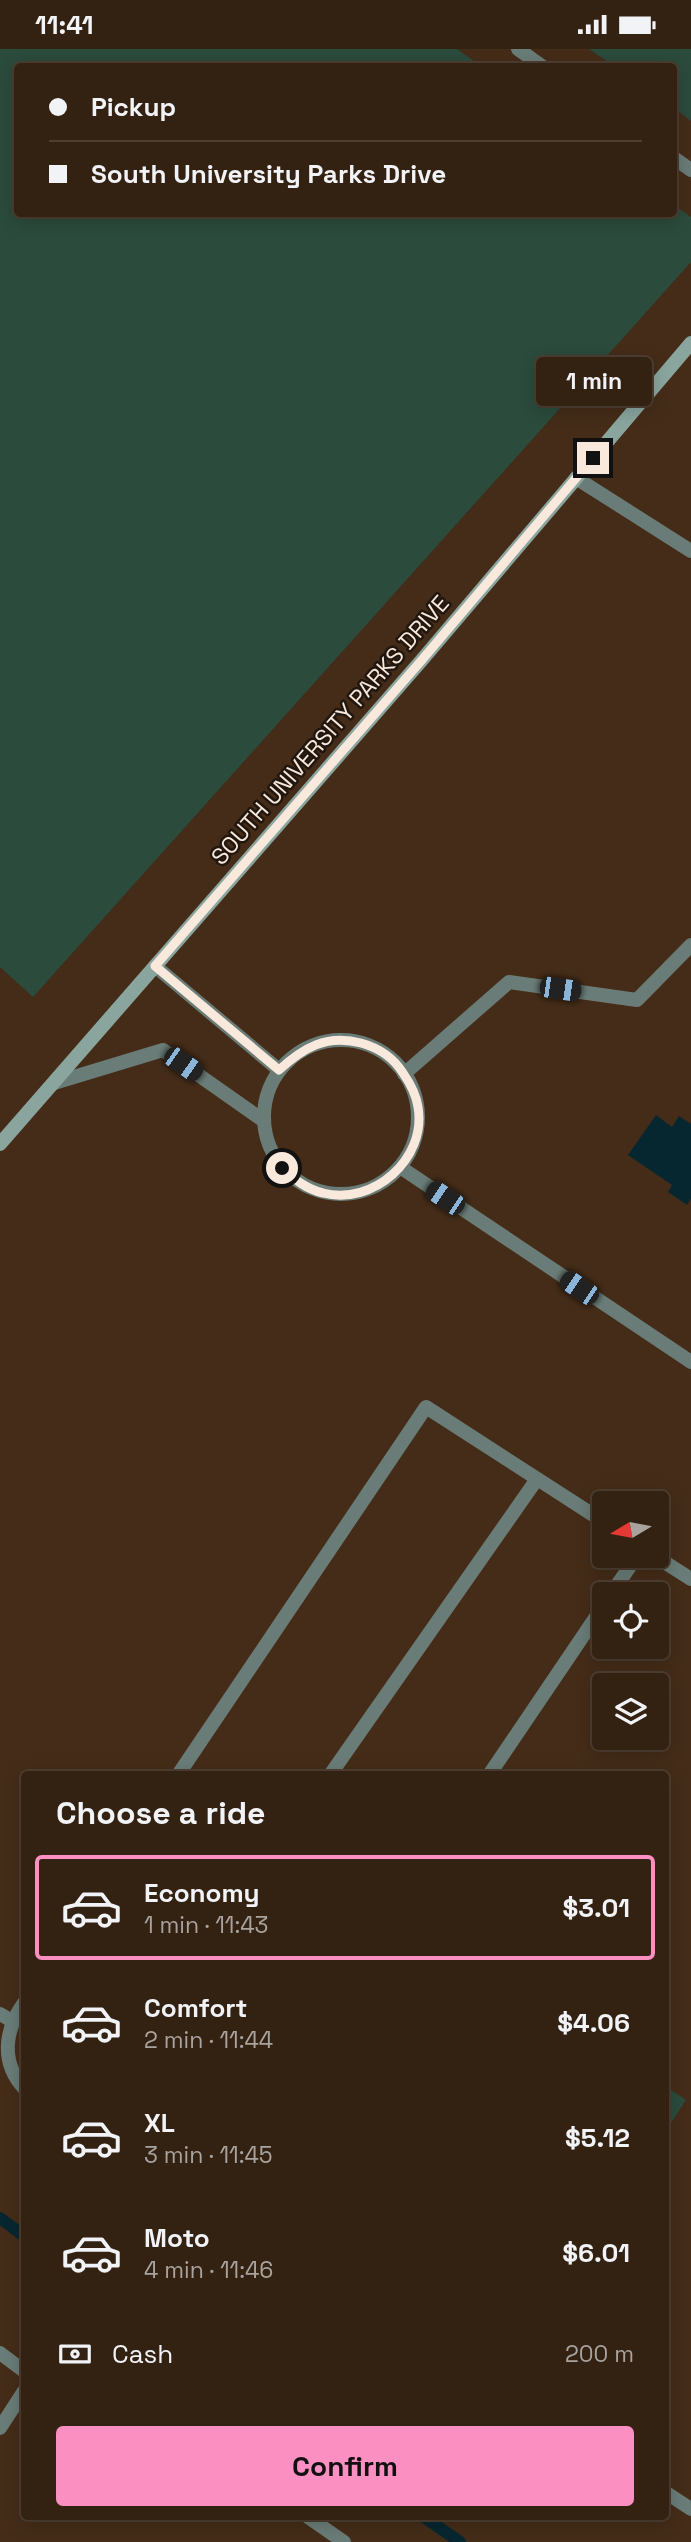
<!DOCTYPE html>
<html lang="en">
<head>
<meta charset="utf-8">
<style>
	body { margin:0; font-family:"Space Grotesk",sans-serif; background:#3e2e20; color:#f1f3f6; height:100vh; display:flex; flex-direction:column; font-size:26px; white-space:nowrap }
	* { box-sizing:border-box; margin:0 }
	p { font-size:23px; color:#a9a39f }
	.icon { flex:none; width:38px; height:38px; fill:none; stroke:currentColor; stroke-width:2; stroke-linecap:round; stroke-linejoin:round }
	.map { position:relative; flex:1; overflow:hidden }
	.sheet { position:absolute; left:21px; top:1722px; width:648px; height:749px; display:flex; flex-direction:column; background:#332112; border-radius:7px; box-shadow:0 4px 18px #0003,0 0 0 2px #4e3e32 }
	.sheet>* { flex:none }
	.guide { position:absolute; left:14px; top:14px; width:663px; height:154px; border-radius:7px; box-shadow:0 4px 18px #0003,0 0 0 2px #4e3e32; display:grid; align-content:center; height:154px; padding:0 35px; background:#332112 }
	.needle { width:46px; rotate:260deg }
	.controls { position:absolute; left:592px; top:1442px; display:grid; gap:14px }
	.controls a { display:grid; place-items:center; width:77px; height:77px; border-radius:7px; background:#332112; box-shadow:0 4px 18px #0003,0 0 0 2px #4e3e32; font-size:35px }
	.end { position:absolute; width:32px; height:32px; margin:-16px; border:9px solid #f9e8dc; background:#111; box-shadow:0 0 0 4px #111 }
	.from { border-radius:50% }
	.bubble { position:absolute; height:49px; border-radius:7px; background:#332112; box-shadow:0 4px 18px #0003,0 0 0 2px #4e3e32; font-size:23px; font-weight:800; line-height:49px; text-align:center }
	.car { position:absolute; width:21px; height:42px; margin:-21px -10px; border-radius:9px; box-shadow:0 0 5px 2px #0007; background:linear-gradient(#222 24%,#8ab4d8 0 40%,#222 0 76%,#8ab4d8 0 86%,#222 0) }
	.guide b { display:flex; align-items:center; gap:24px; height:66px; font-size:26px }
	.guide b+b { border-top:2px solid #4e3e32 }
	.guide i { width:18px; height:18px; background:#f1f3f6 }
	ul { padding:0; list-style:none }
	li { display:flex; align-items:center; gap:21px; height:105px; margin:0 14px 10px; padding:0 21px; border:4px solid transparent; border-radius:7px }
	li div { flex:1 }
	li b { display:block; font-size:26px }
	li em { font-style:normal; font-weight:800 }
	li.on { border-color:#fc8fc2 }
	li>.icon { width:63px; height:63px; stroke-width:1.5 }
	h2 { padding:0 35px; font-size:32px; line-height:84px }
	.pay { display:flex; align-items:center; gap:18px; height:77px; padding:0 35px; font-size:26px }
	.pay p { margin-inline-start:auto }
	.cta { display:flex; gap:14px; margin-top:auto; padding:14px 35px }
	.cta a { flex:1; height:80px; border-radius:7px; background:#fc8fc2; color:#111; font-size:28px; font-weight:800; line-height:80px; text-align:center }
	.status { display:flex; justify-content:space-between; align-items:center; height:49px; padding:0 35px; background:#332112; direction:ltr }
	.status svg { height:19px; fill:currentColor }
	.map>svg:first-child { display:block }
	.green { fill:#2b4b3c }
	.water { fill:#072730 }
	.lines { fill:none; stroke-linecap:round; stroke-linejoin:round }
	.stream { stroke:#072730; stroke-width:12 }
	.service { stroke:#6a7c77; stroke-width:14 }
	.minor { stroke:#6a7c77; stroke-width:14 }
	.secondary { stroke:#89a59e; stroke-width:14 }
	.route { stroke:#f9e8dc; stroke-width:9 }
	.labels { text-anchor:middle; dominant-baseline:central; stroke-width:5; stroke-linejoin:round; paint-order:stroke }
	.street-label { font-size:23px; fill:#f9e8dc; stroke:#22170e }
</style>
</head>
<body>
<div class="status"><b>11:41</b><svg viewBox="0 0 49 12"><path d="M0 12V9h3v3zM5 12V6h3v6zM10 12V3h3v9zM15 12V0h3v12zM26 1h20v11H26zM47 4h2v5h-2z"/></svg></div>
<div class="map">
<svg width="691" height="2493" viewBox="0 0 691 2493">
	<rect width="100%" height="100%" fill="#442c18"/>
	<g class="green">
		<polygon points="0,0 457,0 481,17 18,18 18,164 674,164 674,156 691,168 691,213 33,948 0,918"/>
		<polygon points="589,0 691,0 691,72 674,59 674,18 614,17"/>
		<polygon points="665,2037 686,2051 665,2083"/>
	</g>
	<polygon class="water" points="656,1066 672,1078 679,1067 691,1075 691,1150 687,1156 668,1143 672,1136 628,1106"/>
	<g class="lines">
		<g class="stream">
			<polyline points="0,2169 24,2187"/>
			<polyline points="424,2468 460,2493"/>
		</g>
		<g class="service">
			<polyline points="576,429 691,502"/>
			<polyline points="155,917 279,1021"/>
			<circle cx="341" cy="1068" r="77"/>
			<polyline points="404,1025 509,933 637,951 691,896"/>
			<polyline points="54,1034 163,1001 264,1072"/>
			<polyline points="400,1118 691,1313"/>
			<polyline points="655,1507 691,1530"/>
			<polyline points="611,1545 637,1507"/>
			<polyline points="178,1726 426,1358 604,1473"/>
			<polyline points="330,1726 537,1430"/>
			<polyline points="489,1726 604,1556"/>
			<path d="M24,1954C5,1980 0,2013 24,2039"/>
			<polyline points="0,1965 12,1972"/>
			<polyline points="0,2304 24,2322"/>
			<polyline points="0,2379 24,2342"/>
			<polyline points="665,2443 691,2460"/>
			<polyline points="308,2468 344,2493"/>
		</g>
		<g class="minor">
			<polyline points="518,0 543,18"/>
			<polyline points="674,109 691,121"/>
		</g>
		<polyline class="secondary" points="0,1095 421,612 691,294"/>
	</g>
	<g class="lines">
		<path class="route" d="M282,1119C294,1130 306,1140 323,1144C373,1157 427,1110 418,1058C416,1045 410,1034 403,1024C393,1008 379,999 361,994C326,985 303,999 279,1021L155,917L421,612L593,409"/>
	</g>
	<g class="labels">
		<g class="street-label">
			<text transform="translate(330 681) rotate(-49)">SOUTH UNIVERSITY PARKS DRIVE</text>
		</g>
	</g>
</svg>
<div class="controls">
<a><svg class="needle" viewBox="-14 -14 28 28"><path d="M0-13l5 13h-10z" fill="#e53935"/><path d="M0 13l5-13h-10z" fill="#a9a39f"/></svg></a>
<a><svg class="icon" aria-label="locate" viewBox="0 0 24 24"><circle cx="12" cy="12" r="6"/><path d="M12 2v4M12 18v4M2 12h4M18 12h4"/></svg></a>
<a><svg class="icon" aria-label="layers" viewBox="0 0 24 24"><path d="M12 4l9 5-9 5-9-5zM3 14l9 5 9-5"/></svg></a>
</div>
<i class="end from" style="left:282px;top:1119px"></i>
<i class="end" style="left:593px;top:409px"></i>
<div class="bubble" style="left:536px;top:308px;width:116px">1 min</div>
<i class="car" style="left:560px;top:940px;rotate:98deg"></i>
<i class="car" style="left:183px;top:1015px;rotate:125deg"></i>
<i class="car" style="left:445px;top:1149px;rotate:304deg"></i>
<i class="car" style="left:579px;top:1239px;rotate:304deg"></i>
<div class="guide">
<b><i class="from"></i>Pickup</b>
<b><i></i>South University Parks Drive</b>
</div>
<section class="sheet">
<h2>Choose a ride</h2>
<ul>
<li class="on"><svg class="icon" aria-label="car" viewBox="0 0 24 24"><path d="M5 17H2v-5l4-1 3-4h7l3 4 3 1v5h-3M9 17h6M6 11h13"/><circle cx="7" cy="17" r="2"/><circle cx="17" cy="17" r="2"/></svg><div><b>Economy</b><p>1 min · 11:43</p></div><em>$3.01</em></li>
<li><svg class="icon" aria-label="car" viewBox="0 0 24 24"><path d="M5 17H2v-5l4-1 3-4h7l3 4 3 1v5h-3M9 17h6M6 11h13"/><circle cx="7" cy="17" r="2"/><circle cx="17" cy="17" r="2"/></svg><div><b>Comfort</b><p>2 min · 11:44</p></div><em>$4.06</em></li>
<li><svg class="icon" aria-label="car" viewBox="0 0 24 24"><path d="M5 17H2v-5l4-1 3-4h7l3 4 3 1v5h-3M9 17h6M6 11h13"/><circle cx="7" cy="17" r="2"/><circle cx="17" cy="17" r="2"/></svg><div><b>XL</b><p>3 min · 11:45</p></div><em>$5.12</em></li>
<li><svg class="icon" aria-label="car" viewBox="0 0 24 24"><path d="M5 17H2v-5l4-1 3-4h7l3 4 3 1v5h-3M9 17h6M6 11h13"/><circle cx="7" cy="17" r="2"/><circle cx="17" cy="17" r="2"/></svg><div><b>Moto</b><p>4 min · 11:46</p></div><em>$6.01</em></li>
</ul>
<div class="pay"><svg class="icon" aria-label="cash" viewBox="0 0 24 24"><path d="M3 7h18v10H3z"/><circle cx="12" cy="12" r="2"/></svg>Cash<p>200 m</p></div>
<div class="cta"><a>Confirm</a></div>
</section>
</div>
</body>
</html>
